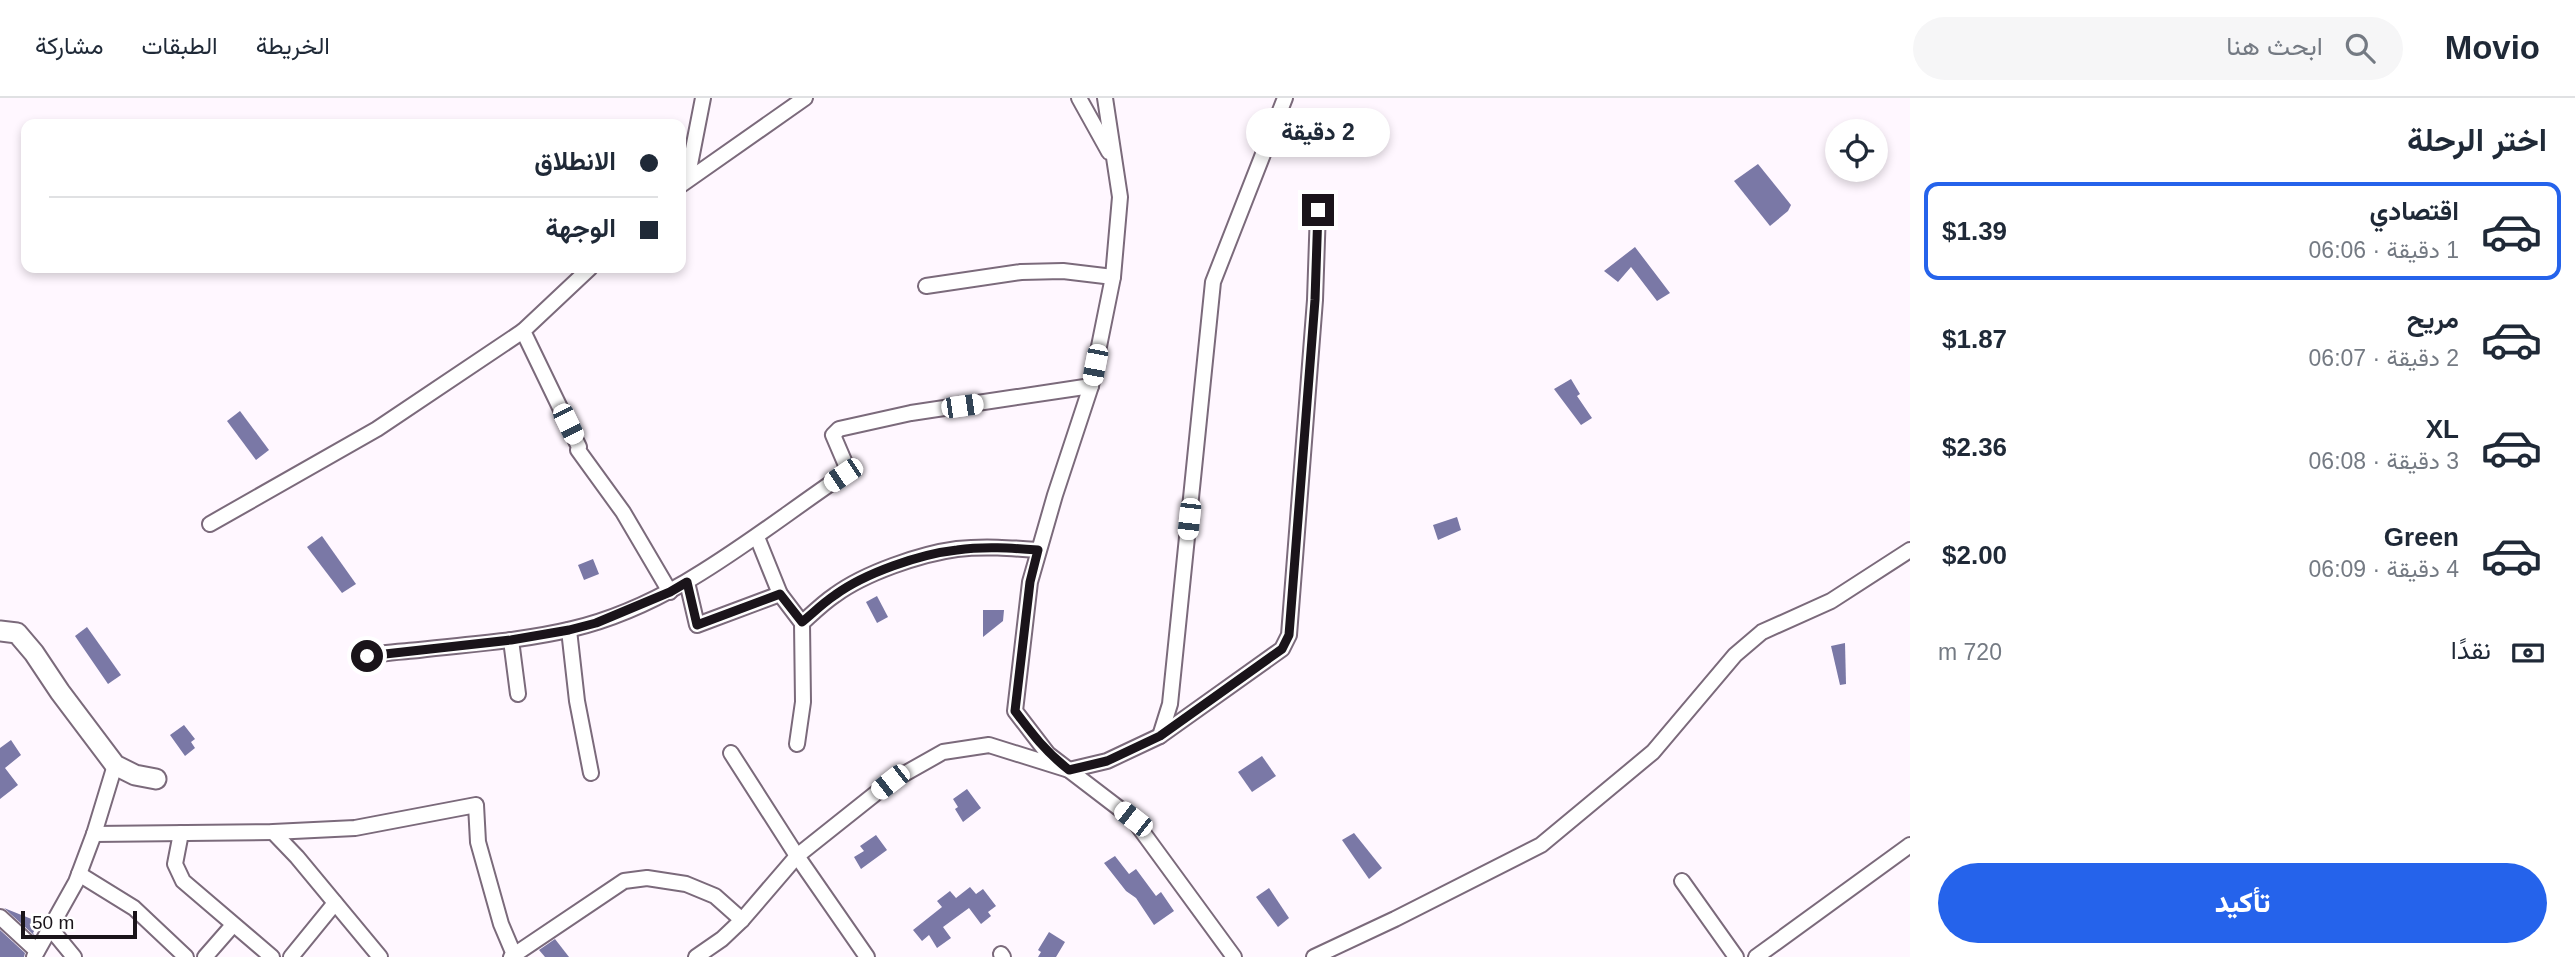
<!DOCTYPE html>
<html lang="ar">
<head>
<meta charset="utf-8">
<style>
	body { margin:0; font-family:Helvetica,Vazirmatn,sans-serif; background:#f6f6f7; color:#1f2937; direction:rtl; height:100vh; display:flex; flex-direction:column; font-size:26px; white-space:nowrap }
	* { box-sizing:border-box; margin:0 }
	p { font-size:23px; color:#747a83 }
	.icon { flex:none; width:38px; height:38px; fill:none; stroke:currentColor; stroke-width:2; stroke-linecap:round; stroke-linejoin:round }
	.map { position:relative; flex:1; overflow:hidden; direction:ltr }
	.panel { display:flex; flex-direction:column; background:#fff; width:665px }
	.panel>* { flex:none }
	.top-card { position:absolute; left:21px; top:21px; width:665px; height:154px; border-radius:14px; box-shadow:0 4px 10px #0003; direction:rtl; display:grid; align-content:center; height:154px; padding:0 28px; background:#fff }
	.fabs { position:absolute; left:1825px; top:21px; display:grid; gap:14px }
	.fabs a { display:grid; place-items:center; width:63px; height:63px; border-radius:50%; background:#fff; box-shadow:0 4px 10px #0003; font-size:35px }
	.scale { position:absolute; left:21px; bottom:18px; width:116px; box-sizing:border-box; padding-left:7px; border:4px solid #1a141a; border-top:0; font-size:19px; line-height:24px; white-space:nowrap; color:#1a141a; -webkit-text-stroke:5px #fff; paint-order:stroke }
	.end { position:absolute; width:32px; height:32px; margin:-16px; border:9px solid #1a141a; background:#fff; box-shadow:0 0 0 4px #fff }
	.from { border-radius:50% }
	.bubble { position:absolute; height:49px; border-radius:24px; background:#fff; box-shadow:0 4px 10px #0003; font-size:23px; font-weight:800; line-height:49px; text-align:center; direction:rtl }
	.car { position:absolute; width:21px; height:42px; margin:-21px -10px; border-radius:9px; box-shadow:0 0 5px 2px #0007; background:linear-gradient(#fff 24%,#345 0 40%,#fff 0 76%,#345 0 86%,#fff 0) }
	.top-card b { display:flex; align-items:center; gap:24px; height:66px; font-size:26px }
	.top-card b+b { border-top:2px solid #e0e1e3 }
	.top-card i { width:18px; height:18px; background:#1f2937 }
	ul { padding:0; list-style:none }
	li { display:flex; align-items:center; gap:21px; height:98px; margin:0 14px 10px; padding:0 14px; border:4px solid transparent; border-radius:14px }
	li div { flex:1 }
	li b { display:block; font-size:26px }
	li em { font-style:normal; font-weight:800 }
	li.current { border-color:#2563eb }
	li>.icon { width:63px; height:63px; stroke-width:1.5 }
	h2 { padding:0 28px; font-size:32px; line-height:84px }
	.pay { display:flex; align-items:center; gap:18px; height:77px; padding:0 28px; font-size:26px }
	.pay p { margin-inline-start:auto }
	.primary-button { display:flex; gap:14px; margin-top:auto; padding:14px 28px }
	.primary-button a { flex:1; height:80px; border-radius:42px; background:#2563eb; color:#fff; font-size:28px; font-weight:800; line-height:80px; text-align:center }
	header { display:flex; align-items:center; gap:42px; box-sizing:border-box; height:98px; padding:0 35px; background:#fff; border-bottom:2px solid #e0e1e3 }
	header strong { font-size:33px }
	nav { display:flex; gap:38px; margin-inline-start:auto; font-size:24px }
	.search { width:490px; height:63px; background:#f6f6f7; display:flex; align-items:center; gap:18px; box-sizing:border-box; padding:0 24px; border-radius:38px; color:#747a83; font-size:26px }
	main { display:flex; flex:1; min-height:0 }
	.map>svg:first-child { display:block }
	.building { fill:#7a78a6 }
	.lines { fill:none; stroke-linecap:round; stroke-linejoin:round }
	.street-casing { stroke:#7b6a7b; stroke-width:18 }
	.secondary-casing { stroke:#7b6a7b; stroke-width:23 }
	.street { stroke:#fff; stroke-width:14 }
	.secondary { stroke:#fff; stroke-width:19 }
	.route { stroke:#1a141a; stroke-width:9 }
</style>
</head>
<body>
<header>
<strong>Movio</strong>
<div class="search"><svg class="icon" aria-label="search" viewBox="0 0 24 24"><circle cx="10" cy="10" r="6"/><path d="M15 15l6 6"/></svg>ابحث هنا</div>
<nav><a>الخريطة</a><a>الطبقات</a><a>مشاركة</a></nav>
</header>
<main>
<section class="panel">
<h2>اختر الرحلة</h2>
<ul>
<li class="current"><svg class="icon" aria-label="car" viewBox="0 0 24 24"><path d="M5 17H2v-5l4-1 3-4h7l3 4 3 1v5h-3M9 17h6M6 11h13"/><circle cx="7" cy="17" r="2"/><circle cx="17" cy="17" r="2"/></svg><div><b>اقتصادي</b><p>1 دقيقة · 06:06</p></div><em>$1.39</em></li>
<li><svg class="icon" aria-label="car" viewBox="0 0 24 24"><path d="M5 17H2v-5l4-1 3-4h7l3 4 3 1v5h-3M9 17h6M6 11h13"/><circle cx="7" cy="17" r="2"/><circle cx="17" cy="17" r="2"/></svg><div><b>مريح</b><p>2 دقيقة · 06:07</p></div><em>$1.87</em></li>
<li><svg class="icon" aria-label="car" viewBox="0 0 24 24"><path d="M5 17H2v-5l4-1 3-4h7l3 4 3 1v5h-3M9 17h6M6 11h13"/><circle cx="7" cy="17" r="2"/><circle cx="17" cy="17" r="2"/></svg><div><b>XL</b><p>3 دقيقة · 06:08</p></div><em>$2.36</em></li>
<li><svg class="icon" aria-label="car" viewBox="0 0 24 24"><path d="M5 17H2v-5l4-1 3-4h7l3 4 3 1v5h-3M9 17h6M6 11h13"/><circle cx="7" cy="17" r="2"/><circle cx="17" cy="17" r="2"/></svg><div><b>Green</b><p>4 دقيقة · 06:09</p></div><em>$2.00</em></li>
</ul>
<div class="pay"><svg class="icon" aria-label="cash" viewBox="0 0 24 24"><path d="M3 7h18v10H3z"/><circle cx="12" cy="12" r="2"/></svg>نقدًا<p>720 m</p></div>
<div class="primary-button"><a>تأكيد</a></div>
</section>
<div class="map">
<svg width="1910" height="859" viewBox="0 0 1910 859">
	<rect width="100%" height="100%" fill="#fff7ff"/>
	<g class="building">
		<polygon points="1758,66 1791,107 1788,113 1770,128 1734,83"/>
		<polygon points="1635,149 1670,195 1657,203 1631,169 1618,184 1604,173"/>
		<polygon points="1571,281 1580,296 1577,298 1592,320 1581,327 1554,291"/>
		<polygon points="240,313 269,352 256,362 227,323"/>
		<polygon points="1457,419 1461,432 1438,442 1433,427"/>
		<polygon points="322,438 356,486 342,495 307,449"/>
		<polygon points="593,461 599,476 584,482 578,467"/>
		<polygon points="877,498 888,519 877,525 866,504"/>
		<polygon points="983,512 1004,512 1003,523 983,539"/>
		<polygon points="87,529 121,577 108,586 75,538"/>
		<polygon points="1845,545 1846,586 1840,587 1831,548"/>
		<polygon points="184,627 195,641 191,644 195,650 185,658 170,637"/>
		<polygon points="11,642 21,657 5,670 18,687 0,701 0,650"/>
		<polygon points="1262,658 1276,678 1252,694 1238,674"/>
		<polygon points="967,691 981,710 963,724 955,711 958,709 953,701"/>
		<polygon points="1354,735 1382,770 1369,781 1342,742"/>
		<polygon points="876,737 887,752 861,771 854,759 864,753 860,748"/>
		<polygon points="1115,758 1129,776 1136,771 1156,798 1161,794 1174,813 1154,827 1136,800 1126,793 1104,765"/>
		<polygon points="970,789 976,796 983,791 996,808 988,814 991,818 981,826 969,810 943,829 951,840 937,850 929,837 922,843 913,832 942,809 937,803 950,793 956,800"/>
		<polygon points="1269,790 1289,820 1278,829 1256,799"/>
		<polygon points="4,810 39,824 33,835 35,838"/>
		<polygon points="0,832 25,855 24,859 0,859"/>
		<polygon points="1049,834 1065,844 1056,859 1038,859 1041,854 1038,852"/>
		<polygon points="555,841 569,859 545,859 539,852"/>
	</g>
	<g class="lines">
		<defs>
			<g id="street">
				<polyline points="1079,0 1109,54"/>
				<polyline points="1105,0 1120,99 1113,179 1091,288 1055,397 1030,484 1015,613 1048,656 1133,721 1234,859"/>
				<polyline points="687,82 703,0"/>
				<polyline points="681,87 805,0"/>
				<polyline points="590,170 523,233 579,349 578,352 623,414 670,494"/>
				<polyline points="926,188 1021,174 1063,173 1113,179"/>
				<polyline points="210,426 377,331 523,233"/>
				<polyline points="757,439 780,496 802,525 803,604 797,646"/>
				<polyline points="687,484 697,527 780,496"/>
				<path d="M802,525C813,515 823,505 835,497C865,475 920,456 957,451C984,448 1011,450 1038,452"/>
				<polyline points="569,532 577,603 591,675"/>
				<polyline points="511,542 518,596"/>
				<path d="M361,561C378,554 400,554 419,552C470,546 522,543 572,531C675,507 757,435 843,377L848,372L833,337L839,331L911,315L1091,288"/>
				<polyline points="1160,638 1170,606 1213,184 1285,0"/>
				<polyline points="731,655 797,758 867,859"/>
				<polyline points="273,734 297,759 380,859"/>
				<polyline points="181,735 175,766 183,783 272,859"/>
				<polyline points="94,736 273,734 355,730 476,707 478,744 501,826 515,859"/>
				<polyline points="79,776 134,810 186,859"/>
				<polyline points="1682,783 1736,859"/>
				<polyline points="0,819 37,853"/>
				<polyline points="51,831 74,859"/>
				<polyline points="1001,856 1003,859"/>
				<polyline points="34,859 76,784 94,736 115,667"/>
				<polyline points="205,859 233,827"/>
				<polyline points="291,859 335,805"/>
				<polyline points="511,859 624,783 647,780 686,786 715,798 742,822"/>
				<polyline points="696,859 722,841 742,822 797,758 890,684 943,654 989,647 1069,672 1107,663 1160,638 1282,551 1289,537 1315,202 1318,112"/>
				<polyline points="1314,859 1395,821 1541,747 1653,654 1735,557 1762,534 1831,503 1910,452"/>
				<polyline points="1756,859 1910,747"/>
			</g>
			<polyline id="secondary" points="0,533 17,535 34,555 60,594 115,667 135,677 156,681"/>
		</defs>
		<use href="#street" class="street-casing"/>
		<use href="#secondary" class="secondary-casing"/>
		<use href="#street" class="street"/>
		<use href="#secondary" class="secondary"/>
	</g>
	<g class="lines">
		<path class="route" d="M367,558L511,542L569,532L596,525L670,494L687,484L697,527L780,496L802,524C813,515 823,505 835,497C865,475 920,456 957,452C984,448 1011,450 1038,452L1030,484L1015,613C1033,637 1045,653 1069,672L1107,663L1160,638L1282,551L1289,537L1315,202L1318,112"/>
	</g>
</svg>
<div class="fabs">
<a><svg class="icon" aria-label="locate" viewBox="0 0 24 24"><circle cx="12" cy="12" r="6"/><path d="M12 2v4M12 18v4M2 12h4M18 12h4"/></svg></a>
</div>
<div class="scale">50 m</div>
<i class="end from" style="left:367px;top:558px"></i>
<i class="end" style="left:1318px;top:112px"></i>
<div class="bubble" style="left:1246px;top:10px;width:144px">2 دقيقة</div>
<i class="car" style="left:1095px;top:267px;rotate:191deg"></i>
<i class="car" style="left:962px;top:308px;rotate:82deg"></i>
<i class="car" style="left:568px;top:326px;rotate:154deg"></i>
<i class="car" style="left:843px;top:377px;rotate:236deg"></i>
<i class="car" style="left:1189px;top:421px;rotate:186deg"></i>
<i class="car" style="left:890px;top:684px;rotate:232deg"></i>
<i class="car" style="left:1133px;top:721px;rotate:308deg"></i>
<div class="top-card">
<b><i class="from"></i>الانطلاق</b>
<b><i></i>الوجهة</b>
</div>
</div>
</main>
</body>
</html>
